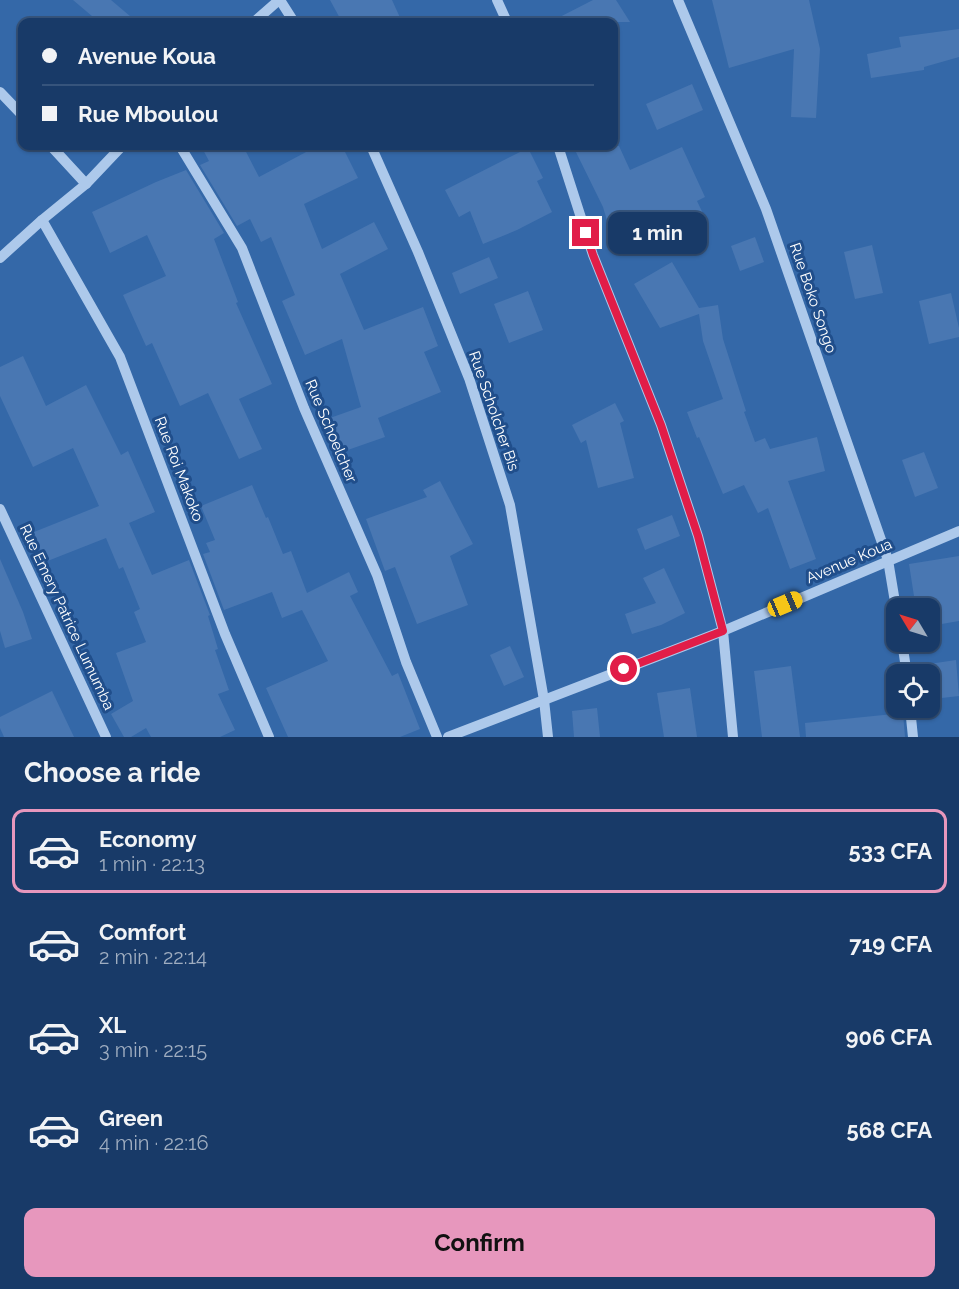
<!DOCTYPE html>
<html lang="en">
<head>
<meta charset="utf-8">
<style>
	body { margin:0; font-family:Raleway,sans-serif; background:#254571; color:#f1f3f6; height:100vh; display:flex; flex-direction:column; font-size:22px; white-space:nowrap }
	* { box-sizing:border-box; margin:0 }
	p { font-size:20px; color:#9fadc0 }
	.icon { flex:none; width:33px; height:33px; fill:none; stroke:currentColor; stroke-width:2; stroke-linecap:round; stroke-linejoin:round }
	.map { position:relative; height:737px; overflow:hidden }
	.details { display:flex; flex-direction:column; background:#183a68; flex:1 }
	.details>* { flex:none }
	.guide { position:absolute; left:18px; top:18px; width:600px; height:132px; border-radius:12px; box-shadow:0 2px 4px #0004,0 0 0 2px #36547c; display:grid; align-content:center; height:132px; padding:0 24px; background:#183a68 }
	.needle { width:39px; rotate:308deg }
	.fabs { position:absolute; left:886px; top:598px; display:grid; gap:12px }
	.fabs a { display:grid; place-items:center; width:54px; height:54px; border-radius:12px; background:#183a68; box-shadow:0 2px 4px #0004,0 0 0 2px #36547c; font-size:30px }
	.end { position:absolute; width:27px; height:27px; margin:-14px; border:8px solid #e11d48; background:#fff; box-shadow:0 0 0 3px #fff }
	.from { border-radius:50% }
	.bubble { position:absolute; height:42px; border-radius:12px; background:#183a68; box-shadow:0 2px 4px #0004,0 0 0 2px #36547c; font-size:20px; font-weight:700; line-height:42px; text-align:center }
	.car { position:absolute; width:18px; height:36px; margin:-18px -9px; border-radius:8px; box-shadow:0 0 4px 2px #0007; background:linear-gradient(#f5c518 24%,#345 0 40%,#f5c518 0 76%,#345 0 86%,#f5c518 0) }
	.guide b { display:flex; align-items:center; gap:21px; height:57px; font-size:22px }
	.guide b+b { border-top:2px solid #36547c }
	.guide i { width:15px; height:15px; background:#f1f3f6 }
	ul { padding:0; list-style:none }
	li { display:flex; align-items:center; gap:18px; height:84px; margin:0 12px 9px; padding:0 12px; border:3px solid transparent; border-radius:12px }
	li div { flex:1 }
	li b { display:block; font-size:22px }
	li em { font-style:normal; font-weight:700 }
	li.active { border-color:#e797bd }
	li>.icon { width:54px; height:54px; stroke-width:1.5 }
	h2 { padding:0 24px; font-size:27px; line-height:72px }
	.action { display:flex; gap:12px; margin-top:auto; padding:12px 24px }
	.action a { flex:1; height:69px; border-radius:12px; background:#e797bd; color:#111; font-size:24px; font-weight:700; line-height:69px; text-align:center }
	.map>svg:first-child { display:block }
	.green { fill:#3468a8; fill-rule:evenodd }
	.building { fill:#4977b2 }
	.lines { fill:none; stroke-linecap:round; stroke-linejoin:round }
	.minor { stroke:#adc9eb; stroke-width:10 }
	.route { stroke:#e11d48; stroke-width:8 }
	.labels { text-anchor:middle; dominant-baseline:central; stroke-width:6; stroke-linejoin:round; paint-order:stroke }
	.street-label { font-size:15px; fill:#fff; stroke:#204e8b }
</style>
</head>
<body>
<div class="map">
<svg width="959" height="737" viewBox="0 0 959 737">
	<rect width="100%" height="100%" fill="#204e8b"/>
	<path class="green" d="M0,0H959V737H0ZM22,22H614V146H22ZM897,609H930V642H897ZM897,675H930V708H897Z"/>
	<g class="building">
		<polygon points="73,0 111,0 137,22 99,22"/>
		<polygon points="330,0 392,0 402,22 342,22"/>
		<polygon points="593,0 616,0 630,22 550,22"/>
		<polygon points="712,0 809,0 820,49 816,118 791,117 794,49 729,68"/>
		<polygon points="959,29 959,57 924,67 924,70 871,78 867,54 901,47 899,37"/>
		<polygon points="692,84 703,110 657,130 646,104"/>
		<polygon points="201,146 243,146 259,177 308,151 305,146 342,146 358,178 304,204 322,249 374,222 388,249 340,274 364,330 423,307 438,346 424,352 441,392 378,418 385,437 342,452 330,418 361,407 342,339 305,355 282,301 295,295 271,237 261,242 250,219 237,226 200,165 209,161"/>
		<polygon points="573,146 619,146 630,170 682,147 705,197 697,201 708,224 616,251 603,207"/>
		<polygon points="528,148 543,178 537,181 552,212 517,230 483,244 470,211 459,217 445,190"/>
		<polygon points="186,170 224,233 214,239 238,302 236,303 272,384 239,399 262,449 239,459 208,393 180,406 152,343 146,346 123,295 166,276 147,235 110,253 92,212 156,182"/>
		<polygon points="755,237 764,262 740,271 731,246"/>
		<polygon points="872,245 883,293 855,299 844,252"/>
		<polygon points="489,257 498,278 460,294 452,273"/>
		<polygon points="672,262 699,308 718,305 723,339 746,411 744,412 755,442 765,438 770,449 817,437 825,471 788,481 816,559 790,569 768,508 758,513 744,485 723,494 699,437 697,438 687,412 723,399 703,341 699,314 660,328 634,284"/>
		<polygon points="528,291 543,330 509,343 494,304"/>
		<polygon points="951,293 959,328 959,337 929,344 919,301"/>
		<polygon points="23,356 46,406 86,385 121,455 128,451 155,512 129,523 152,575 189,560 210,615 208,616 218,649 215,650 229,690 218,694 235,730 220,737 151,737 146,728 131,737 124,737 111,714 133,701 116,653 146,642 134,612 140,609 123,567 119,569 106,538 45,562 34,532 99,506 73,448 33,467 0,396 0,367"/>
		<polygon points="615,403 624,421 620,423 634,478 598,488 586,440 581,443 572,425"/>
		<polygon points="924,452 938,488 915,497 902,460"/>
		<polygon points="440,481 473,544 450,556 468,605 417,624 395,567 385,571 366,519 427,497 423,490"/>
		<polygon points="252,485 266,518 268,517 283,554 291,551 307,593 349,572 358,592 350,596 392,676 398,673 420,729 400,737 288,737 266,688 328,661 302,610 282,618 272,592 224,610 203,554 210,552 206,543 215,540 201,506"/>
		<polygon points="672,515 680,536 645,550 637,529"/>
		<polygon points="959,556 959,621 930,626 930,609 916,609 909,564"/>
		<polygon points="0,559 23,612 32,639 5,648 0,631"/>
		<polygon points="664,568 685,613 661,625 632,634 625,614 656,603 643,578"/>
		<polygon points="510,646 524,677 504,686 490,655"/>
		<polygon points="956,660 959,696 933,699 929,664"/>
		<polygon points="791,666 800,737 762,737 754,671"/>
		<polygon points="690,688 697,737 664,737 657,693"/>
		<polygon points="52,691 74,737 4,737 0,728 0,717"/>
		<polygon points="597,708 600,737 574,737 572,711"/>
		<polygon points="903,713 905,737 806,737 805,723"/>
	</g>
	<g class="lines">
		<g class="minor">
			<polyline points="280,0 294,22"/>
			<polyline points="497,0 507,22"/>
			<polyline points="678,0 766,209 888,560 897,614"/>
			<polyline points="254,22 279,0"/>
			<polyline points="0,92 22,115"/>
			<polyline points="51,146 86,184"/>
			<polyline points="180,146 242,248 304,408 377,575 406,662 437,737"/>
			<polyline points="371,146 418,252 469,378 510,505 544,700 548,737"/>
			<polyline points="558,146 593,255 661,425 698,536 723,631 733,737"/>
			<polyline points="42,220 120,357 225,634 269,737"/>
			<polyline points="0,258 42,220 86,184 122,146"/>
			<polyline points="0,509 106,737"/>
			<polyline points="902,642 907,675"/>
			<polyline points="910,708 913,737"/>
			<polyline points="448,737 723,631 959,531"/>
		</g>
	</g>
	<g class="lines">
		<polyline class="route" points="586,233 593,255 661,425 698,536 723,631 624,669"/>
	</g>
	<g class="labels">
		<g class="street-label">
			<text transform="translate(813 298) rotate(71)">Rue Boko Songo</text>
			<text transform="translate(494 411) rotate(71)">Rue Scholcher Bis</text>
			<text transform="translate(331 431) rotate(67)">Rue Schoelcher</text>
			<text transform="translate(179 469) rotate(69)">Rue Roi Makoko</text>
			<text transform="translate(849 561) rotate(-23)">Avenue Koua</text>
			<text transform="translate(67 617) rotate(65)">Rue Emery Patrice Lumumba</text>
		</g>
	</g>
</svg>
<div class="fabs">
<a><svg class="needle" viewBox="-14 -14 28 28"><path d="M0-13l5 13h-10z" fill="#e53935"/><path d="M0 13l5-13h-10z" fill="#9fadc0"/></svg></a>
<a><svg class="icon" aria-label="locate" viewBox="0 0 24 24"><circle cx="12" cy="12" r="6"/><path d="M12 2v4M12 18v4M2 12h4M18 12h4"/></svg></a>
</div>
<i class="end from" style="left:624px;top:669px"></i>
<i class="end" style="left:586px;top:233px"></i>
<div class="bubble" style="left:608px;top:212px;width:99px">1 min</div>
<i class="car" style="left:785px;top:604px;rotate:67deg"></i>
<div class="guide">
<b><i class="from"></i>Avenue Koua</b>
<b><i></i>Rue Mboulou</b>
</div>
</div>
<section class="details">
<h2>Choose a ride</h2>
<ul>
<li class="active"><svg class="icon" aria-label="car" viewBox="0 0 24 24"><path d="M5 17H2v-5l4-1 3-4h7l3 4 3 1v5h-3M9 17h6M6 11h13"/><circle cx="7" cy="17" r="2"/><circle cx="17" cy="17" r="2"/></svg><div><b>Economy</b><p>1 min · 22:13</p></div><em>533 CFA</em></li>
<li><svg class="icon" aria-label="car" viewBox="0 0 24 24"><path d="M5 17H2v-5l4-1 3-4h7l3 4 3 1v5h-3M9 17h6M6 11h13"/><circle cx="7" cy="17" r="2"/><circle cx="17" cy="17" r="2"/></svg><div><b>Comfort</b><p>2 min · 22:14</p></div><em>719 CFA</em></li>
<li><svg class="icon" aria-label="car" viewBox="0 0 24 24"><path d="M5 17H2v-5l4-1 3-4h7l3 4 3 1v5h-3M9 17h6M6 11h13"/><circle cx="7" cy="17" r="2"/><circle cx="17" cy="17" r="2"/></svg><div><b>XL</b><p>3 min · 22:15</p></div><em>906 CFA</em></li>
<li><svg class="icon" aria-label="car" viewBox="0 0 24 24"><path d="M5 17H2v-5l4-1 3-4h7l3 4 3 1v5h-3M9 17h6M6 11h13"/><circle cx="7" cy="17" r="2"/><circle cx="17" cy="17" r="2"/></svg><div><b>Green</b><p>4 min · 22:16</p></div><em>568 CFA</em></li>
</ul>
<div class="action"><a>Confirm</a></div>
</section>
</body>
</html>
